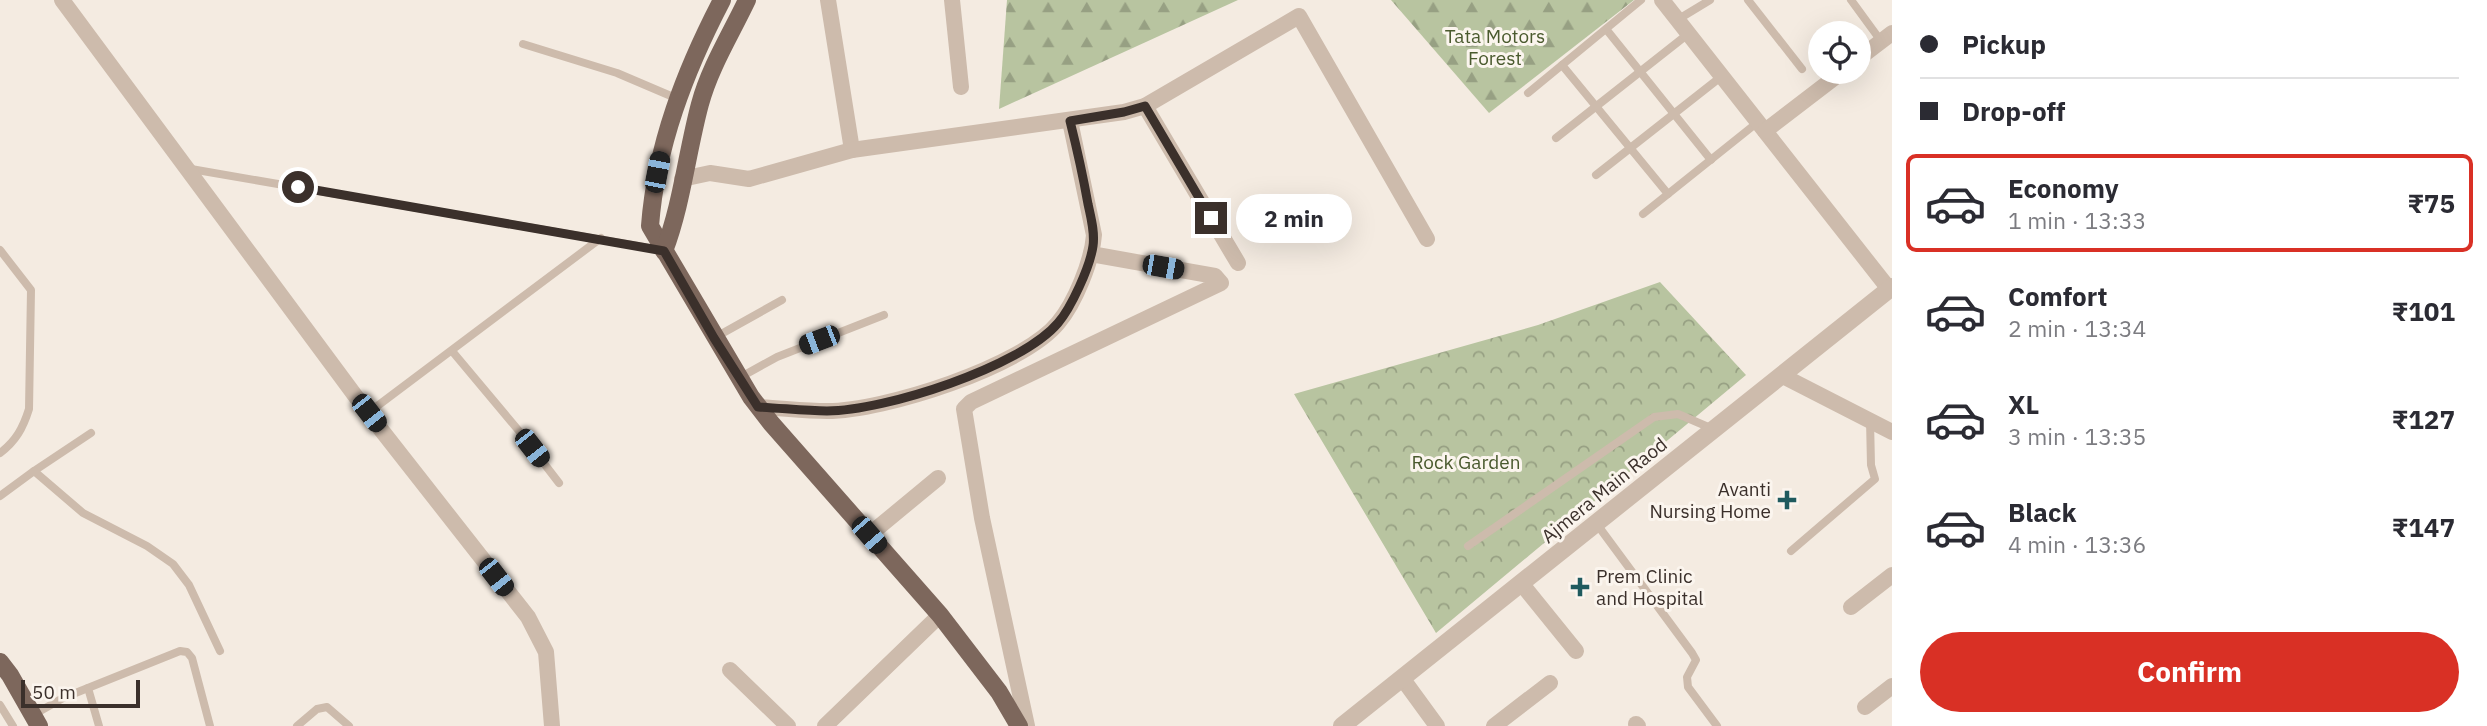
<!DOCTYPE html>
<html lang="en">
<head>
<meta charset="utf-8">
<style>
	body { margin:0; font-family:"IBM Plex Sans",sans-serif; background:#f2f2f3; color:#2b2b33; height:100vh; display:flex; flex-direction:column; font-size:26px; white-space:nowrap }
	* { box-sizing:border-box; margin:0 }
	p { font-size:23px; color:#7c7c81 }
	.icon { flex:none; width:38px; height:38px; fill:none; stroke:currentColor; stroke-width:2; stroke-linecap:round; stroke-linejoin:round }
	.map { position:relative; flex:1; overflow:hidden }
	.sheet { display:flex; flex-direction:column; background:#fff; width:595px }
	.sheet>* { flex:none }
	.guide { display:grid; align-content:center; height:154px; padding:0 28px; background:#fff }
	.tools { position:absolute; left:1808px; top:21px; display:grid; gap:14px }
	.tools a { display:grid; place-items:center; width:63px; height:63px; border-radius:50%; background:#fff; box-shadow:0 7px 28px #0002; font-size:35px }
	.scale { position:absolute; left:21px; bottom:18px; width:119px; box-sizing:border-box; padding-left:7px; border:4px solid #3b302b; border-top:0; font-size:19px; line-height:24px; white-space:nowrap; color:#3b302b; -webkit-text-stroke:5px #fbf5ee; paint-order:stroke }
	.end { position:absolute; width:32px; height:32px; margin:-16px; border:9px solid #3b302b; background:#fff; box-shadow:0 0 0 4px #fff }
	.from { border-radius:50% }
	.bubble { position:absolute; height:49px; border-radius:24px; background:#fff; box-shadow:0 7px 28px #0002; font-size:23px; font-weight:700; line-height:49px; text-align:center }
	.car { position:absolute; width:21px; height:42px; margin:-21px -10px; border-radius:9px; box-shadow:0 0 5px 2px #0007; background:linear-gradient(#222 24%,#8ab4d8 0 40%,#222 0 76%,#8ab4d8 0 86%,#222 0) }
	.guide b { display:flex; align-items:center; gap:24px; height:66px; font-size:26px }
	.guide b+b { border-top:2px solid #e1e1e2 }
	.guide i { width:18px; height:18px; background:#2b2b33 }
	ul { padding:0; list-style:none }
	li { display:flex; align-items:center; gap:21px; height:98px; margin:0 14px 10px; padding:0 14px; border:4px solid transparent; border-radius:10px }
	li div { flex:1 }
	li b { display:block; font-size:26px }
	li em { font-style:normal; font-weight:700 }
	li.current { border-color:#d93025 }
	li>.icon { width:63px; height:63px; stroke-width:1.5 }
	.action { display:flex; gap:14px; margin-top:auto; padding:14px 28px }
	.action a { flex:1; height:80px; border-radius:42px; background:#d93025; color:#fff; font-size:28px; font-weight:700; line-height:80px; text-align:center }
	main { display:flex; flex:1; min-height:0 }
	.map>svg:first-child { display:block }
	.forest { fill:url(#forest-firs) }
	.park { fill:url(#park-crowns) }
	.lines { fill:none; stroke-linecap:round; stroke-linejoin:round }
	.service { stroke:#cdbbac; stroke-width:8 }
	.minor { stroke:#cdbbac; stroke-width:16 }
	.tertiary { stroke:#cdbbac; stroke-width:18 }
	.primary { stroke:#7d675c; stroke-width:18 }
	.route { stroke:#3b302b; stroke-width:9 }
	.poi-dot { fill:#1f5a5e; stroke:#fbf5ee; stroke-width:2.5 }
	.labels { text-anchor:middle; dominant-baseline:central; stroke-width:6; stroke-linejoin:round; paint-order:stroke }
	.park-label { font-size:19px; fill:#4a5a2e; stroke:#fbf5ee }
	.poi-label { font-size:19px; fill:#3b302b; stroke:#fbf5ee; text-anchor:end }
	.street-label { font-size:19px; fill:#3b302b; stroke:#fbf5ee }
</style>
</head>
<body>
<main>
<div class="map">
<svg width="1892" height="726" viewBox="0 0 1892 726">
	<defs>
		<pattern id="forest-firs" width="22" height="20" patternUnits="userSpaceOnUse" patternTransform="scale(1.75)"><rect width="22" height="20" fill="#b8c4a0"/><path d="M5 1l3.5 6h-7zM16 11l3.5 6h-7z" fill="#97a083"/></pattern>
		<pattern id="park-crowns" width="20" height="18" patternUnits="userSpaceOnUse" patternTransform="scale(1.75)"><rect width="20" height="18" fill="#b8c4a0"/><path d="M2 6a3 3 0 1 1 6 0M12 15a3 3 0 1 1 6 0" fill="none" stroke="#97a083"/></pattern>
	</defs>
	<rect width="100%" height="100%" fill="#f4ebe1"/>
	<g class="forest">
		<polygon points="1007,0 1238,0 999,109"/>
		<polygon points="1391,0 1634,0 1489,113"/>
	</g>
	<polygon class="park" points="1660,282 1746,375 1436,633 1294,394 1538,325"/>
	<g class="lines">
		<g class="service">
			<polyline points="1748,0 1802,69"/>
			<polyline points="1851,0 1881,41"/>
			<polyline points="1677,20 1710,0"/>
			<polyline points="1606,29 1711,160"/>
			<polyline points="523,44 617,73 678,99"/>
			<polyline points="1562,65 1668,194"/>
			<polyline points="1528,93 1641,0"/>
			<polyline points="1556,138 1688,34"/>
			<polyline points="191,169 661,250"/>
			<polyline points="1596,175 1722,76"/>
			<polyline points="1643,214 1758,122"/>
			<path d="M0,250L31,290L29,409C23,428 16,441 0,453"/>
			<polyline points="714,338 782,300"/>
			<polyline points="452,351 519,431 559,483"/>
			<polyline points="739,378 777,357 884,315"/>
			<polyline points="368,413 601,238"/>
			<polyline points="34,471 91,433"/>
			<polyline points="0,496 34,471 83,513 147,546 173,564 189,585 220,651"/>
			<polyline points="1596,523 1692,653 1696,660 1687,677 1688,687 1717,726"/>
			<polyline points="1468,546 1654,417 1678,414 1713,429"/>
			<polyline points="1791,551 1875,479 1871,465 1870,420"/>
			<polyline points="88,688 99,726"/>
			<polyline points="0,705 13,726"/>
			<polyline points="33,715 63,698 180,651 187,652 192,658 210,726"/>
			<polyline points="297,726 317,709 327,707 349,726"/>
		</g>
		<g class="minor">
			<polyline points="62,0 368,413 528,617 546,652 552,726"/>
			<polyline points="828,0 852,150"/>
			<polyline points="952,0 961,87"/>
			<polyline points="1662,0 1889,289"/>
			<polyline points="1858,59 1892,33"/>
			<polyline points="1145,106 1238,263"/>
			<polyline points="1765,131 1842,72"/>
			<polyline points="682,179 710,173 749,179 852,150 1124,112 1145,106 1299,16 1427,239"/>
			<polyline points="1781,375 1892,432"/>
			<path d="M758,407C781,408 805,411 827,411C884,411 1022,367 1058,323C1075,303 1092,261 1094,235L1070,121"/>
			<polyline points="869,535 938,478"/>
			<polyline points="1521,583 1576,651"/>
			<polyline points="1851,607 1892,575"/>
			<polyline points="730,670 788,726"/>
			<polyline points="1402,678 1437,726"/>
			<polyline points="1865,707 1892,686"/>
			<polyline points="1636,724 1638,726"/>
			<polyline points="825,726 940,615"/>
			<polyline points="1027,726 982,518 964,409 971,402 1221,283 1215,276 1091,254"/>
			<polyline points="1494,726 1550,683"/>
		</g>
		<polyline class="tertiary" points="1342,726 1892,287"/>
		<g class="primary">
			<path d="M722,0C685,71 656,146 650,226L751,397L771,423L940,615L999,692L1019,726"/>
			<path d="M664,251C682,204 687,152 700,104C710,67 731,34 747,0"/>
			<polyline points="0,662 10,675 39,726"/>
		</g>
	</g>
	<g class="lines">
		<path class="route" d="M298,187L664,251L714,338L758,407C781,408 805,411 827,411C884,411 1021,367 1058,323C1071,308 1090,267 1093,246C1095,232 1091,218 1088,204C1083,176 1077,149 1070,121L1124,112L1145,106L1211,218"/>
	</g>
	<g class="poi-dot">
		<path d="M1783.5 489.5h7v7h7v7h-7v7h-7v-7h-7v-7h7z"/>
		<path d="M1576.5 576.5h7v7h7v7h-7v7h-7v-7h-7v-7h7z"/>
	</g>
	<g class="labels">
		<g class="park-label">
			<text x="1495" y="36">Tata Motors<tspan x="1495" dy="22">Forest</tspan></text>
			<text x="1466" y="462">Rock Garden</text>
		</g>
		<g class="poi-label">
			<text x="1771" y="489">Avanti<tspan x="1771" dy="22">Nursing Home</tspan></text>
			<text x="1596" y="576" text-anchor="start">Prem Clinic<tspan x="1596" dy="22">and Hospital</tspan></text>
		</g>
		<g class="street-label">
			<text transform="translate(1604 490) rotate(-39)">Ajmera Main Raod</text>
		</g>
	</g>
</svg>
<div class="tools">
<a><svg class="icon" aria-label="locate" viewBox="0 0 24 24"><circle cx="12" cy="12" r="6"/><path d="M12 2v4M12 18v4M2 12h4M18 12h4"/></svg></a>
</div>
<div class="scale">50 m</div>
<i class="end from" style="left:298px;top:187px"></i>
<i class="end" style="left:1211px;top:218px"></i>
<div class="bubble" style="left:1236px;top:194px;width:116px">2 min</div>
<i class="car" style="left:657px;top:172px;rotate:11deg"></i>
<i class="car" style="left:1163px;top:267px;rotate:100deg"></i>
<i class="car" style="left:819px;top:340px;rotate:249deg"></i>
<i class="car" style="left:369px;top:413px;rotate:142deg"></i>
<i class="car" style="left:532px;top:448px;rotate:142deg"></i>
<i class="car" style="left:869px;top:535px;rotate:139deg"></i>
<i class="car" style="left:496px;top:577px;rotate:142deg"></i>
</div>
<section class="sheet">
<div class="guide">
<b><i class="from"></i>Pickup</b>
<b><i></i>Drop-off</b>
</div>
<ul>
<li class="current"><svg class="icon" aria-label="car" viewBox="0 0 24 24"><path d="M5 17H2v-5l4-1 3-4h7l3 4 3 1v5h-3M9 17h6M6 11h13"/><circle cx="7" cy="17" r="2"/><circle cx="17" cy="17" r="2"/></svg><div><b>Economy</b><p>1 min · 13:33</p></div><em>₹75</em></li>
<li><svg class="icon" aria-label="car" viewBox="0 0 24 24"><path d="M5 17H2v-5l4-1 3-4h7l3 4 3 1v5h-3M9 17h6M6 11h13"/><circle cx="7" cy="17" r="2"/><circle cx="17" cy="17" r="2"/></svg><div><b>Comfort</b><p>2 min · 13:34</p></div><em>₹101</em></li>
<li><svg class="icon" aria-label="car" viewBox="0 0 24 24"><path d="M5 17H2v-5l4-1 3-4h7l3 4 3 1v5h-3M9 17h6M6 11h13"/><circle cx="7" cy="17" r="2"/><circle cx="17" cy="17" r="2"/></svg><div><b>XL</b><p>3 min · 13:35</p></div><em>₹127</em></li>
<li><svg class="icon" aria-label="car" viewBox="0 0 24 24"><path d="M5 17H2v-5l4-1 3-4h7l3 4 3 1v5h-3M9 17h6M6 11h13"/><circle cx="7" cy="17" r="2"/><circle cx="17" cy="17" r="2"/></svg><div><b>Black</b><p>4 min · 13:36</p></div><em>₹147</em></li>
</ul>
<div class="action"><a>Confirm</a></div>
</section>
</main>
</body>
</html>
